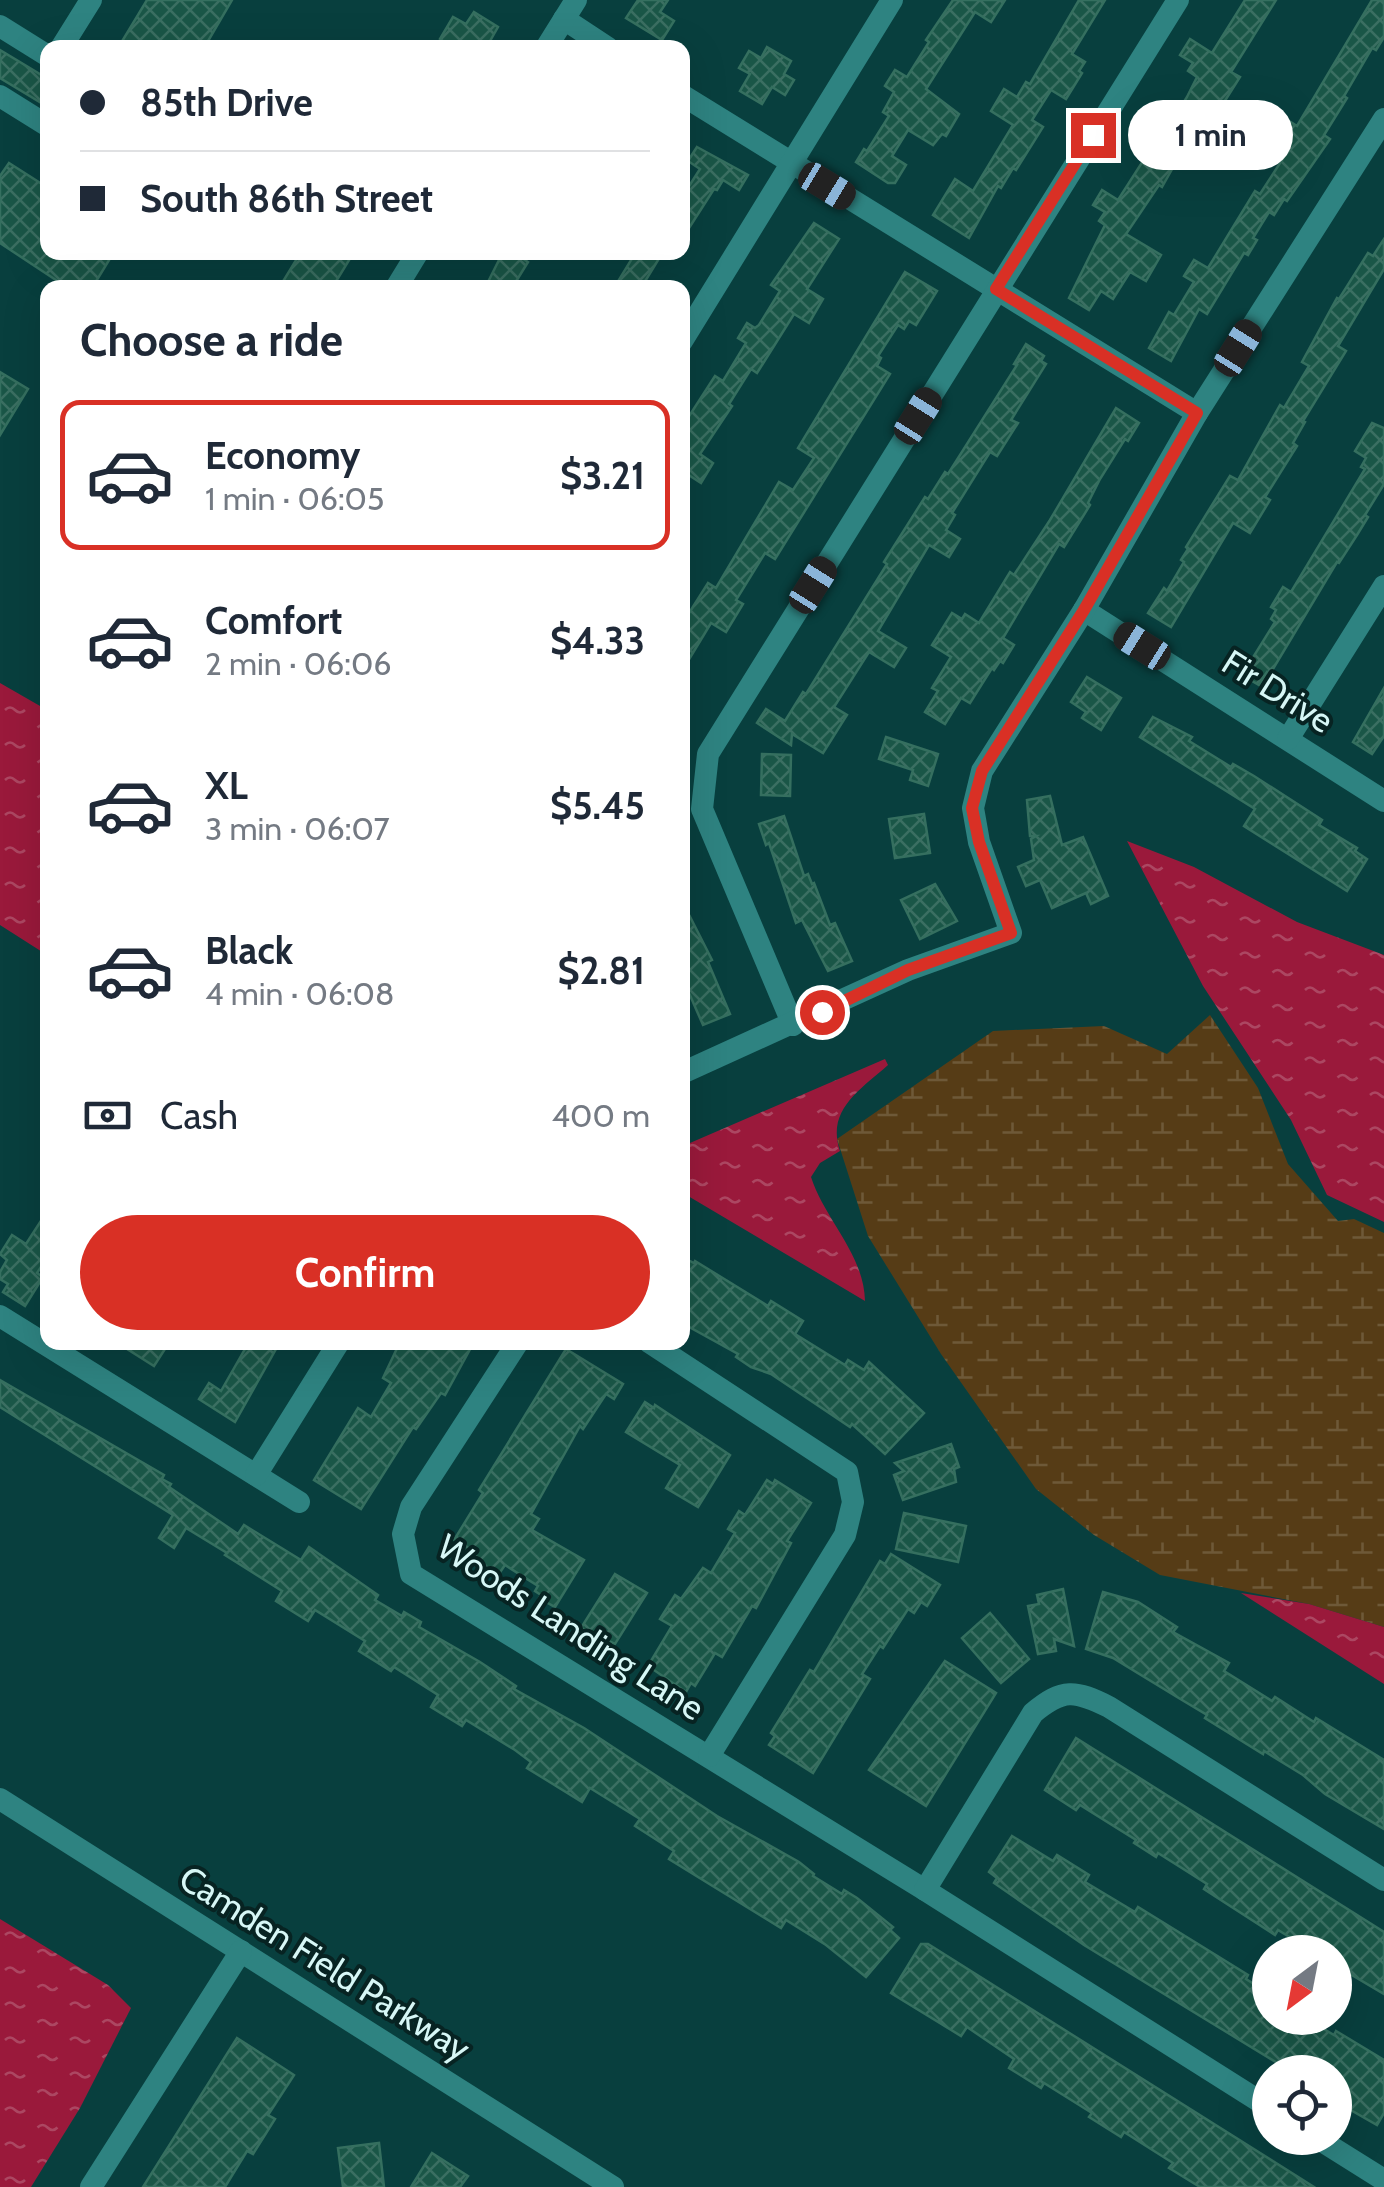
<!DOCTYPE html>
<html lang="en">
<head>
<meta charset="utf-8">
<style>
	body { margin:0; font-family:Cabin,sans-serif; background:#f2f2f3; color:#1f2937; height:100vh; display:flex; flex-direction:column; font-size:38px; white-space:nowrap }
	* { box-sizing:border-box; margin:0 }
	p { font-size:32px; color:#747a83 }
	.icon { flex:none; width:55px; height:55px; fill:none; stroke:currentColor; stroke-width:2; stroke-linecap:round; stroke-linejoin:round }
	.map { position:relative; flex:1; overflow:hidden }
	.sheet { position:absolute; left:40px; top:280px; width:650px; height:1070px; display:flex; flex-direction:column; background:#fff; border-radius:20px; box-shadow:0 10px 40px #0002 }
	.sheet>* { flex:none }
	.banner { position:absolute; left:40px; top:40px; width:650px; height:220px; border-radius:20px; box-shadow:0 10px 40px #0002; display:grid; align-content:center; height:220px; padding:0 40px; background:#fff }
	.needle { width:65px; rotate:212deg }
	.fabs { position:absolute; left:1252px; top:1935px; display:grid; gap:20px }
	.fabs a { display:grid; place-items:center; width:100px; height:100px; border-radius:50%; background:#fff; box-shadow:0 10px 40px #0002; font-size:50px }
	.end { position:absolute; width:45px; height:45px; margin:-22px; border:12px solid #d93025; background:#fff; box-shadow:0 0 0 5px #fff }
	.from { border-radius:50% }
	.bubble { position:absolute; height:70px; border-radius:35px; background:#fff; box-shadow:0 10px 40px #0002; font-size:32px; font-weight:800; line-height:70px; text-align:center }
	.car { position:absolute; width:30px; height:60px; margin:-30px -15px; border-radius:12px; box-shadow:0 0 8px 2px #0007; background:linear-gradient(#222 24%,#8ab4d8 0 40%,#222 0 76%,#8ab4d8 0 86%,#222 0) }
	.banner b { display:flex; align-items:center; gap:35px; height:95px; font-size:38px }
	.banner b+b { border-top:2px solid #e0e1e3 }
	.banner i { width:25px; height:25px; background:#1f2937 }
	ul { padding:0; list-style:none }
	li { display:flex; align-items:center; gap:30px; height:150px; margin:0 20px 15px; padding:0 20px; border:5px solid transparent; border-radius:20px }
	li div { flex:1 }
	li b { display:block; font-size:38px }
	li em { font-style:normal; font-weight:800 }
	li.selected { border-color:#d93025 }
	li>.icon { width:90px; height:90px; stroke-width:1.5 }
	h2 { padding:0 40px; font-size:45px; line-height:120px }
	.pay { display:flex; align-items:center; gap:25px; height:110px; padding:0 40px; font-size:38px }
	.pay p { margin-inline-start:auto }
	.primary-button { display:flex; gap:20px; margin-top:auto; padding:20px 40px }
	.primary-button a { flex:1; height:115px; border-radius:60px; background:#d93025; color:#fff; font-size:40px; font-weight:800; line-height:115px; text-align:center }
	.map>svg:first-child { display:block }
	.wetland { fill:url(#wetland-marsh) }
	.water { fill:url(#water-ripples) }
	.building { fill:url(#building-cross-hatch); stroke:#356f5f; stroke-width:2.5 }
	.lines { fill:none; stroke-linecap:round; stroke-linejoin:round }
	.minor { stroke:#2e8381; stroke-width:22 }
	.route { stroke:#d93025; stroke-width:12 }
	.labels { text-anchor:middle; dominant-baseline:central; stroke-width:8; stroke-linejoin:round; paint-order:stroke }
	.street-label { font-size:35px; fill:#d7f7f6; stroke:#072322 }
</style>
</head>
<body>
<div class="map">
<svg width="1384" height="2187" viewBox="0 0 1384 2187">
	<defs>
		<pattern id="wetland-marsh" width="20" height="14" patternUnits="userSpaceOnUse" patternTransform="scale(2.5)"><rect width="20" height="14" fill="#563c16"/><path d="M1 5h8M5 5V1M11 12h8M15 12V8" fill="none" stroke="#6e5938"/></pattern>
		<pattern id="water-ripples" width="26" height="14" patternUnits="userSpaceOnUse" patternTransform="scale(2.5)"><rect width="26" height="14" fill="#9a193b"/><path d="M2 4q2-2 4 0t4 0M15 11q2-2 4 0t4 0" fill="none" stroke="#ac4762"/></pattern>
		<pattern id="building-cross-hatch" width="8" height="8" patternUnits="userSpaceOnUse" patternTransform="scale(2.5)"><rect width="8" height="8" fill="#1a5647"/><path d="M0 0l8 8M0 8l8-8" fill="none" stroke="#3b6f62"/></pattern>
	</defs>
	<rect width="100%" height="100%" fill="#083f3e"/>
	<polygon class="wetland" points="1210,1015 1258,1088 1288,1164 1338,1221 1354,1219 1384,1233 1384,1627 1309,1604 1160,1575 1094,1535 1036,1489 941,1354 868,1236 837,1139 993,1031 1104,1026 1167,1054"/>
	<g class="water">
		<polygon points="0,683 47,710 47,955 0,925"/>
		<polygon points="1127,841 1194,867 1297,922 1384,955 1384,1222 1327,1195 1291,1120 1203,986"/>
		<path d="M885,1059L888,1065C860,1090 826,1110 840,1151L820,1163L811,1177C825,1220 864,1254 865,1301L683,1193V1146Z"/>
		<polygon points="1241,1593 1309,1604 1384,1627 1384,1684"/>
		<polygon points="0,1919 108,1985 131,2008 80,2108 31,2187 0,2187"/>
	</g>
	<g class="building">
		<polygon points="147,0 232,0 204,48 118,48"/>
		<polygon points="638,0 668,0 660,12 674,21 662,40 626,18"/>
		<polygon points="953,0 1005,0 991,22 975,12 926,89 959,114 946,136 942,134 933,145 908,130 892,156 906,165 895,183 888,183 856,162 864,149 867,151 889,116 883,112 894,92 885,86 895,70 907,77 929,42 926,40"/>
		<polygon points="1079,0 1105,0 1072,54 1085,62 1079,71 1082,73 1066,99 1051,90 1032,120 1043,127 1016,170 1013,168 1001,188 998,186 969,238 933,215 955,179 973,191 1013,125 991,111 1004,89 1017,97 1026,82 1030,84"/>
		<polygon points="1245,0 1276,0 1231,72 1240,77 1216,115 1206,109 1162,187 1159,185 1126,234 1161,255 1146,281 1130,272 1113,299 1101,291 1089,310 1069,298 1105,225 1099,221 1105,212 1093,205 1102,190 1118,200 1168,122 1171,123 1187,97 1197,77 1188,71 1193,63 1180,55 1190,39 1212,53"/>
		<polygon points="1372,0 1384,0 1384,37 1376,50 1372,48 1344,96 1347,98 1324,135 1330,139 1287,201 1284,199 1274,215 1269,212 1253,238 1257,240 1248,255 1244,253 1207,314 1199,309 1171,361 1149,348 1169,312 1174,315 1194,282 1184,276 1194,260 1208,268 1255,191 1260,194 1284,157 1268,147 1286,119 1297,126"/>
		<polygon points="474,12 498,27 486,48 453,48 440,39 453,17 466,24"/>
		<polygon points="767,47 791,61 784,74 794,80 785,95 772,87 762,104 740,91 750,74 739,68 749,51 761,58"/>
		<polygon points="0,50 48,79 48,107 0,78"/>
		<polygon points="697,147 748,175 739,190 723,180 717,190 714,189 682,239 682,197 700,169 688,161"/>
		<polygon points="9,163 48,188 48,252 114,252 92,288 68,288 0,243 0,176"/>
		<polygon points="814,223 839,239 807,289 823,299 809,323 794,314 757,373 751,369 729,404 732,406 700,454 713,463 701,483 687,474 682,482 682,427 715,376 723,381 746,343 738,338 747,323 755,328 759,325 780,291 771,285"/>
		<polygon points="1384,239 1384,269 1338,346 1346,351 1303,421 1305,422 1293,443 1297,446 1265,497 1270,500 1250,533 1233,523 1171,627 1148,613 1164,588 1167,591 1184,562 1181,560 1188,549 1186,547 1230,476 1238,480 1280,405 1284,408 1309,366 1302,362 1337,298 1339,299 1368,253 1373,256"/>
		<polygon points="301,252 354,252 332,288 279,288"/>
		<polygon points="503,252 513,252 528,262 512,288 485,288"/>
		<polygon points="636,252 663,252 641,288 614,288"/>
		<polygon points="905,272 937,291 916,325 909,321 904,329 898,325 878,356 881,358 877,366 890,374 775,559 765,553 736,600 743,604 726,632 711,623 682,671 682,624 708,583 716,588 779,482 793,490 814,458 798,448"/>
		<polygon points="1026,344 1044,356 1041,361 1046,364 1011,420 1018,423 997,456 990,452 952,513 955,515 946,530 960,539 949,557 929,545 878,631 906,648 894,667 869,652 834,707 847,715 823,753 792,734 791,745 757,723 766,709 785,721 803,692 806,694 887,564 884,562 925,497 928,499 945,472 948,474 1017,365 1014,364"/>
		<polygon points="0,372 28,389 0,435"/>
		<polygon points="1116,408 1139,423 1128,441 1125,439 1100,479 1088,503 1090,505 1064,547 1059,544 1003,638 1014,645 1003,663 1000,661 994,670 992,668 970,703 961,698 945,724 925,712 938,691 932,688 951,657 932,645 952,613 962,619 965,614 979,623 1010,572 1014,575 1050,520"/>
		<polygon points="1372,423 1384,428 1384,484 1365,515 1368,517 1357,535 1339,563 1337,562 1270,674 1267,672 1259,685 1242,675 1275,622 1271,619 1276,610 1271,607 1283,587 1291,592 1365,469 1361,467 1366,458 1355,451"/>
		<polygon points="1087,677 1121,698 1101,730 1082,718 1086,712 1071,702"/>
		<polygon points="1384,688 1384,736 1372,754 1353,742"/>
		<polygon points="1153,717 1192,737 1189,741 1231,767 1233,764 1254,776 1322,820 1319,825 1357,848 1355,851 1367,859 1347,891 1244,826 1255,809 1140,737"/>
		<polygon points="886,737 938,754 928,786 910,780 913,770 879,759"/>
		<polygon points="762,754 791,755 790,796 761,795"/>
		<polygon points="1050,796 1062,845 1083,837 1108,896 1091,904 1086,893 1052,908 1040,880 1026,886 1018,867 1034,860 1031,839 1036,836 1030,836 1027,800"/>
		<polygon points="924,814 930,853 895,858 889,819"/>
		<polygon points="784,816 804,876 808,874 812,884 814,883 830,925 835,923 852,961 828,971 802,920 796,923 769,843 766,845 759,824"/>
		<polygon points="935,884 957,921 920,939 901,900"/>
		<polygon points="682,901 712,960 708,962 730,1014 703,1025 682,977"/>
		<polygon points="48,1210 48,1256 37,1273 43,1277 25,1306 3,1292 8,1284 0,1279 0,1272 7,1260 0,1254 12,1235 26,1244"/>
		<polygon points="688,1260 694,1263 695,1261 768,1306 771,1301 803,1321 795,1334 845,1365 848,1360 864,1370 869,1362 924,1413 885,1454 852,1424 850,1427 771,1374 751,1367 736,1357 738,1354 682,1323 682,1269"/>
		<polygon points="116,1342 153,1342 165,1349 154,1366"/>
		<polygon points="249,1342 265,1342 276,1349 235,1422 199,1399 209,1383 221,1391"/>
		<polygon points="400,1342 474,1342 445,1395 441,1393 416,1429 413,1427 361,1509 314,1480 358,1408 371,1417 391,1383 383,1378"/>
		<polygon points="566,1349 623,1384 614,1399 606,1394 583,1429 580,1426 531,1514 539,1519 532,1530 584,1560 555,1607 539,1598 541,1595 535,1591 538,1586 505,1565 496,1578 453,1552 459,1543 454,1540 483,1493 479,1490"/>
		<polygon points="0,1380 164,1475 162,1479 171,1484 169,1487 238,1534 244,1525 301,1560 309,1547 378,1595 375,1600 402,1616 404,1612 421,1622 419,1627 480,1662 516,1686 514,1689 584,1728 717,1816 799,1862 814,1874 813,1876 842,1894 844,1890 857,1898 893,1927 890,1930 899,1938 866,1977 826,1945 786,1920 781,1928 724,1893 669,1859 674,1851 635,1826 640,1819 590,1788 582,1802 527,1768 531,1762 515,1750 466,1720 462,1726 431,1707 438,1695 394,1667 391,1671 359,1651 365,1641 315,1610 308,1621 276,1601 282,1591 225,1555 227,1553 186,1528 174,1548 159,1538 173,1515 0,1407"/>
		<polygon points="645,1402 654,1408 655,1405 730,1455 698,1507 666,1488 680,1465 626,1432"/>
		<polygon points="951,1444 959,1467 954,1469 956,1482 903,1500 894,1475 904,1471 895,1463"/>
		<polygon points="767,1480 773,1484 775,1480 811,1503 787,1541 791,1543 756,1608 752,1606 722,1657 715,1653 695,1686 691,1683 686,1692 648,1666 672,1626 660,1619 675,1595 681,1599 703,1568 711,1573 735,1533 728,1529 739,1511 745,1515"/>
		<polygon points="904,1513 966,1526 958,1562 896,1549"/>
		<polygon points="891,1554 940,1585 927,1606 921,1602 914,1613 908,1609 883,1648 880,1646 862,1674 870,1679 813,1773 769,1745 775,1736 771,1733 810,1670 814,1672 880,1561 885,1564"/>
		<polygon points="615,1574 647,1593 615,1644 581,1628"/>
		<polygon points="1063,1589 1074,1646 1054,1639 1056,1651 1038,1654 1028,1606 1039,1604 1037,1595"/>
		<polygon points="1103,1592 1138,1602 1177,1627 1173,1632 1229,1663 1224,1671 1272,1701 1275,1697 1314,1722 1316,1718 1384,1760 1384,1829 1325,1794 1303,1775 1264,1751 1263,1754 1205,1718 1207,1715 1177,1697 1113,1658 1086,1649"/>
		<polygon points="990,1613 1029,1659 1001,1683 962,1638"/>
		<polygon points="945,1661 996,1693 926,1806 869,1770"/>
		<polygon points="1076,1738 1384,1932 1384,1994 1335,1965 1335,1952 1314,1952 1278,1930 1275,1935 1204,1889 1207,1884 1158,1853 1156,1857 1134,1843 1136,1840 1080,1805 1076,1810 1045,1790"/>
		<polygon points="1012,1836 1053,1861 1057,1855 1089,1875 1085,1882 1135,1912 1138,1907 1248,1975 1246,1979 1270,1994 1270,2018 1305,2018 1334,2035 1336,2031 1384,2060 1384,2113 1377,2125 1335,2101 1335,2072 1292,2072 1084,1945 994,1883 997,1878 989,1872"/>
		<polygon points="921,1944 928,1944 1314,2187 1200,2187 1169,2168 1173,2163 1124,2132 1121,2137 1089,2117 1092,2113 1044,2083 1041,2088 1009,2068 1014,2059 967,2027 961,2036 891,1993"/>
		<polygon points="237,2038 294,2075 268,2115 275,2119 253,2154 247,2151 225,2187 143,2187"/>
		<polygon points="379,2143 384,2187 343,2187 338,2148"/>
		<polygon points="432,2153 468,2176 460,2187 411,2187"/>
	</g>
	<g class="lines">
		<g class="minor">
			<polyline points="564,19 608,48"/>
			<polyline points="0,26 48,56"/>
			<polyline points="61,48 91,0"/>
			<polyline points="546,48 576,0"/>
			<polyline points="682,95 1197,413"/>
			<polyline points="0,96 48,126"/>
			<polyline points="396,288 418,252"/>
			<polyline points="682,341 892,0"/>
			<polyline points="1084,610 1384,801"/>
			<polyline points="1288,739 1384,586"/>
			<polyline points="793,1025 702,809 708,754 1178,0"/>
			<polyline points="682,1073 908,970 1011,933 979,842 973,808 982,771 1084,610 1197,413 1384,119"/>
			<polyline points="0,1316 299,1502"/>
			<polyline points="518,1342 411,1507 403,1534 411,1574 925,1890"/>
			<polyline points="649,1342 847,1472 853,1502 845,1535 709,1756"/>
			<polyline points="256,1475 339,1342"/>
			<polyline points="0,1799 613,2187"/>
			<path d="M1270,2108L925,1890L1033,1713C1063,1688 1075,1690 1109,1707L1384,1880"/>
			<polyline points="1317,2138 1384,2180"/>
			<polyline points="91,2187 241,1951"/>
		</g>
	</g>
	<g class="lines">
		<polyline class="route" points="822,1012 908,970 1011,933 979,842 972,808 982,771 1084,610 1197,413 996,289 1093,135"/>
	</g>
	<g class="labels">
		<g class="street-label">
			<text transform="translate(1278 691) rotate(32)">Fir Drive</text>
			<text transform="translate(571 1627) rotate(33)">Woods Landing Lane</text>
			<text transform="translate(325 1963) rotate(32)">Camden Field Parkway</text>
		</g>
	</g>
</svg>
<div class="fabs">
<a><svg class="needle" viewBox="-14 -14 28 28"><path d="M0-13l5 13h-10z" fill="#e53935"/><path d="M0 13l5-13h-10z" fill="#747a83"/></svg></a>
<a><svg class="icon" aria-label="locate" viewBox="0 0 24 24"><circle cx="12" cy="12" r="6"/><path d="M12 2v4M12 18v4M2 12h4M18 12h4"/></svg></a>
</div>
<i class="end from" style="left:822px;top:1012px"></i>
<i class="end" style="left:1093px;top:135px"></i>
<div class="bubble" style="left:1128px;top:100px;width:165px">1 min</div>
<i class="car" style="left:827px;top:186px;rotate:121deg"></i>
<i class="car" style="left:1238px;top:348px;rotate:32deg"></i>
<i class="car" style="left:918px;top:416px;rotate:32deg"></i>
<i class="car" style="left:813px;top:585px;rotate:32deg"></i>
<i class="car" style="left:1142px;top:646px;rotate:302deg"></i>
<div class="banner">
<b><i class="from"></i>85th Drive</b>
<b><i></i>South 86th Street</b>
</div>
<section class="sheet">
<h2>Choose a ride</h2>
<ul>
<li class="selected"><svg class="icon" aria-label="car" viewBox="0 0 24 24"><path d="M5 17H2v-5l4-1 3-4h7l3 4 3 1v5h-3M9 17h6M6 11h13"/><circle cx="7" cy="17" r="2"/><circle cx="17" cy="17" r="2"/></svg><div><b>Economy</b><p>1 min · 06:05</p></div><em>$3.21</em></li>
<li><svg class="icon" aria-label="car" viewBox="0 0 24 24"><path d="M5 17H2v-5l4-1 3-4h7l3 4 3 1v5h-3M9 17h6M6 11h13"/><circle cx="7" cy="17" r="2"/><circle cx="17" cy="17" r="2"/></svg><div><b>Comfort</b><p>2 min · 06:06</p></div><em>$4.33</em></li>
<li><svg class="icon" aria-label="car" viewBox="0 0 24 24"><path d="M5 17H2v-5l4-1 3-4h7l3 4 3 1v5h-3M9 17h6M6 11h13"/><circle cx="7" cy="17" r="2"/><circle cx="17" cy="17" r="2"/></svg><div><b>XL</b><p>3 min · 06:07</p></div><em>$5.45</em></li>
<li><svg class="icon" aria-label="car" viewBox="0 0 24 24"><path d="M5 17H2v-5l4-1 3-4h7l3 4 3 1v5h-3M9 17h6M6 11h13"/><circle cx="7" cy="17" r="2"/><circle cx="17" cy="17" r="2"/></svg><div><b>Black</b><p>4 min · 06:08</p></div><em>$2.81</em></li>
</ul>
<div class="pay"><svg class="icon" aria-label="cash" viewBox="0 0 24 24"><path d="M3 7h18v10H3z"/><circle cx="12" cy="12" r="2"/></svg>Cash<p>400 m</p></div>
<div class="primary-button"><a>Confirm</a></div>
</section>
</div>
</body>
</html>
